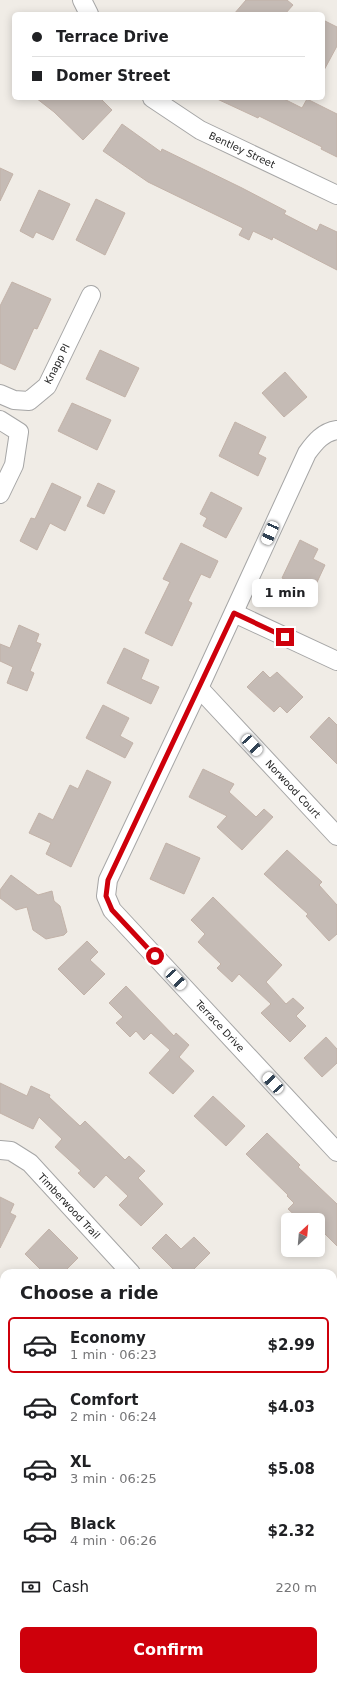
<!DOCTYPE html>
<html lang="en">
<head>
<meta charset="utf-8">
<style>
	body { margin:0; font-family:"DejaVu Sans",sans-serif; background:#f2f2f2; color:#202124; height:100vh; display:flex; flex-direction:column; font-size:15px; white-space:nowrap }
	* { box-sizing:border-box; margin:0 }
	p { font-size:13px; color:#757577 }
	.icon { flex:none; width:22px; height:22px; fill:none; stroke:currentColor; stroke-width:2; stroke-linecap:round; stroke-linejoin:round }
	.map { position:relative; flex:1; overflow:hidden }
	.side { position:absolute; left:0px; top:1269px; width:337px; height:412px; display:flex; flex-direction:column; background:#fff; border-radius:12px 12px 0 0; box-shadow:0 2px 10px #0003 }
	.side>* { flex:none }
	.banner { position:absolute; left:12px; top:12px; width:313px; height:88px; border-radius:6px; box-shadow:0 2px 10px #0003; display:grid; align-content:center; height:88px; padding:0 20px; background:#fff }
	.needle { width:26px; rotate:26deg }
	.controls { position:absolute; left:281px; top:1213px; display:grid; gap:8px }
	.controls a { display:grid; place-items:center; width:44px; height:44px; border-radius:6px; background:#fff; box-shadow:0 2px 10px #0003; font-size:20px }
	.end { position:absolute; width:18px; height:18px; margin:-9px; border:5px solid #ce000b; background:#fff; box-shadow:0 0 0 2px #fff }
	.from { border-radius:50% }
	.bubble { position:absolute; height:28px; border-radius:6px; background:#fff; box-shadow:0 2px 10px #0003; font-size:13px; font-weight:700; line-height:28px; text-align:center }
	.car { position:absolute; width:12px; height:24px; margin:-12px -6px; border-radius:5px; box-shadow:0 0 3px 1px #0007; background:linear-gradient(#fff 24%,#345 0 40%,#fff 0 76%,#345 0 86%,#fff 0) }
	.banner b { display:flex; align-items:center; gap:14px; height:38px; font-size:15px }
	.banner b+b { border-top:1px solid #e0e0e0 }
	.banner i { width:10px; height:10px; background:#202124 }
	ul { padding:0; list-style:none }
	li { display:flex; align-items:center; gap:12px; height:56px; margin:0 8px 6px; padding:0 12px; border:2px solid transparent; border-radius:6px }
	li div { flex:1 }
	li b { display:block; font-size:15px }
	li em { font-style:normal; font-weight:700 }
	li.selected { border-color:#ce000b }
	li>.icon { width:36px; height:36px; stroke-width:1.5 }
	h2 { padding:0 20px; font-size:18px; line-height:48px }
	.pay { display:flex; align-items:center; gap:10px; height:44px; padding:0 20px; font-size:15px }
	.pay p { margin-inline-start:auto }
	.cta { display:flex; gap:8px; margin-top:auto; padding:8px 20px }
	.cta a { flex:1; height:46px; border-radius:6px; background:#ce000b; color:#fff; font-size:16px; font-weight:700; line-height:46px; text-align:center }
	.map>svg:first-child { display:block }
	.building { fill:#c5bbb5; stroke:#c2b2a8 }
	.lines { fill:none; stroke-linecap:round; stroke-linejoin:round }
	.minor-casing { stroke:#a6a6a6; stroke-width:20 }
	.minor { stroke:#fff; stroke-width:18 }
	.route { stroke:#ce000b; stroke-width:5 }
	.labels { text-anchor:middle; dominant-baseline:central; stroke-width:4; stroke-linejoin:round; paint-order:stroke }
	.street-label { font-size:10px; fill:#1f1f1f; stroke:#fff }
</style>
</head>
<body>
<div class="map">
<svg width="337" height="1681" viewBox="0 0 337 1681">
	<rect width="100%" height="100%" fill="#f0ece6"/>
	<g class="building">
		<polygon points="246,0 287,0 293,5 285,14 234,14"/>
		<polygon points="323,20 337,27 337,46 323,72"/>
		<polygon points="36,98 100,98 112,110 83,140 54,112"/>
		<polygon points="215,98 282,98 302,108 307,99 337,114 337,157 321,149 322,147 259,116 258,118"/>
		<polygon points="122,124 161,152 162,149 242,188 286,211 284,214 317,231 320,224 337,232 337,270 273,237 272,240 253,231 249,240 239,235 243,228 148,182 103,151"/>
		<polygon points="0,168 13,174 0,201"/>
		<polygon points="39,190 70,204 53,240 36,232 33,238 20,231"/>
		<polygon points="96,199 125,213 105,255 76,240"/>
		<polygon points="12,282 51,299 37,329 34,328 15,370 0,363 0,306"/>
		<polygon points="100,350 139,368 125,397 86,379"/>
		<polygon points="285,372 307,397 284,417 262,393"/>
		<polygon points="72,403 111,420 97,450 58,431"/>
		<polygon points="235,422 266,437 258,454 266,458 258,476 219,456"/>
		<polygon points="52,483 81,497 65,531 50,523 37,550 20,541 31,518 35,519"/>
		<polygon points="98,483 115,491 104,514 87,506"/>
		<polygon points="211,492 242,508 226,538 203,526 207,518 200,514"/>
		<polygon points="300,540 318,549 313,559 325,565 312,593 282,578"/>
		<polygon points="181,543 218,561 210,578 201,574 188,601 192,603 172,646 145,633 170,582 163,579"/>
		<polygon points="19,625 39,634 36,642 41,644 30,671 34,673 27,691 7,683 13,667 0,661 0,644 10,648"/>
		<polygon points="124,648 149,660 141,679 159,687 151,704 107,683"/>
		<polygon points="263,671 270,678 277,672 303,697 287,713 280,706 274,712 247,687"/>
		<polygon points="103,705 129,718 120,736 133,743 125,758 86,738"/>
		<polygon points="329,717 337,725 337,764 310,737"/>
		<polygon points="203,769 234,784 229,792 256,817 264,809 273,817 242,850 217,827 227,816 189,797"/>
		<polygon points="87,770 111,782 71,867 46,854 51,843 29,833 39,813 53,820 70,785 78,789"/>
		<polygon points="166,843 200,858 184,894 150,879"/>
		<polygon points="287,850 322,882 319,885 337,905 337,934 329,941 306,916 308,914 264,874"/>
		<polygon points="11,875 38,895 52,891 54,901 60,906 67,932 64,935 46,939 33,930 27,907 16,910 0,898 0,890"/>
		<polygon points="213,897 282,965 266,982 286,1004 293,998 304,1008 296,1016 306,1026 290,1042 261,1013 271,1004 239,974 232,982 217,968 221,964 198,942 205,934 191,920"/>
		<polygon points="87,941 98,952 90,960 105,974 84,995 58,969"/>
		<polygon points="126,986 174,1036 176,1033 189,1045 179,1057 194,1071 173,1094 149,1073 170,1050 151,1033 144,1040 136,1031 130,1037 116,1023 123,1017 109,1003"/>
		<polygon points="326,1037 337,1049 337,1063 322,1077 304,1058"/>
		<polygon points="0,1083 27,1096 31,1086 50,1095 49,1097 80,1126 85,1121 125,1160 129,1156 145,1171 138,1178 163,1204 141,1226 119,1205 128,1196 106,1175 94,1188 78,1173 81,1171 55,1147 62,1139 39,1117 33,1129 0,1113"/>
		<polygon points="213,1096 245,1126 226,1146 194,1116"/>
		<polygon points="267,1133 300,1165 298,1167 337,1204 337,1246 318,1227 318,1220 300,1220 288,1209 294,1203 287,1196 288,1195 246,1154"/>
		<polygon points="0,1197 14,1204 10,1213 16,1216 0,1248"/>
		<polygon points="49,1229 78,1258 63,1273 44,1273 25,1254"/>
		<polygon points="166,1234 181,1249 194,1237 210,1253 190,1273 177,1273 152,1248"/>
	</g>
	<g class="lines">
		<defs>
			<g id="minor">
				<polyline points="82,0 89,14"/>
				<polyline points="152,98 200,130 337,195"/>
				<polyline points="0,394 14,400 29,401 47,386 91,295"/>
				<polyline points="0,420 19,432 14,465 0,494"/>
				<path d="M337,430C323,432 315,442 307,453L199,688L108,880L106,896L112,910L337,1152"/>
				<polyline points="234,613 337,661"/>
				<polyline points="199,688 337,836"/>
				<polyline points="0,1150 11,1151 30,1163 131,1273"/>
				<polyline points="0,1483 4,1485"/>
				<polyline points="0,1565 4,1557"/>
				<polyline points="0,1657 4,1659"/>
				<polyline points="43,1677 51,1681"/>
				<polyline points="119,1681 121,1677"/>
			</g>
		</defs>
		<use href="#minor" class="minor-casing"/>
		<use href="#minor" class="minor"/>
	</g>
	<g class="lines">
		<polyline class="route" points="155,956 112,910 106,896 108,880 234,613 285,637"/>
	</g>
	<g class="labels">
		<g class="street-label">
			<text transform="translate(242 150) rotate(25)">Bentley Street</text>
			<text transform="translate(57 364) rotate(-63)">Knapp Pl</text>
			<text transform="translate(293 789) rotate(47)">Norwood Court</text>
			<text transform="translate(220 1026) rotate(47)">Terrace Drive</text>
			<text transform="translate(69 1206) rotate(47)">Timberwood Trail</text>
		</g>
	</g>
</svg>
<div class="controls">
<a><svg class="needle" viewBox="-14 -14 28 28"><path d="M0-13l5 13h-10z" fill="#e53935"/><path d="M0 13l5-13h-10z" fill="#757577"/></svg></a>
</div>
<i class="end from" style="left:155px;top:956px"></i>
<i class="end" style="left:285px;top:637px"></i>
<div class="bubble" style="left:252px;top:579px;width:66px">1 min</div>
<i class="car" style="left:270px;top:533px;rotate:204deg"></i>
<i class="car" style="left:252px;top:745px;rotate:137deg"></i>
<i class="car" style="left:176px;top:979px;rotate:137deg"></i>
<i class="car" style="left:273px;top:1083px;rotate:317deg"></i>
<div class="banner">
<b><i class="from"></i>Terrace Drive</b>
<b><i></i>Domer Street</b>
</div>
<section class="side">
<h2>Choose a ride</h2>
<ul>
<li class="selected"><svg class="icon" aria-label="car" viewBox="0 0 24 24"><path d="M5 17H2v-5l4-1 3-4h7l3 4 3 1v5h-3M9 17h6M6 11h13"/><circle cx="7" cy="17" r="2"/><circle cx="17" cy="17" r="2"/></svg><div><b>Economy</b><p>1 min · 06:23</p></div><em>$2.99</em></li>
<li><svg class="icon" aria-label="car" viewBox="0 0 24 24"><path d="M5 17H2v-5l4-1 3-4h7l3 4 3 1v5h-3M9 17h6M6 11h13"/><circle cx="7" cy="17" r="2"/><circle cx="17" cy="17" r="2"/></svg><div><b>Comfort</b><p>2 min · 06:24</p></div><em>$4.03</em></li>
<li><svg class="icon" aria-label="car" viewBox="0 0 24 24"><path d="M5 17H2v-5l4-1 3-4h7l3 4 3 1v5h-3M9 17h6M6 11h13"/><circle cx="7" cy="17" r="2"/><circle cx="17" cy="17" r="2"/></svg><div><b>XL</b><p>3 min · 06:25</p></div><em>$5.08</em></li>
<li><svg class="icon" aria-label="car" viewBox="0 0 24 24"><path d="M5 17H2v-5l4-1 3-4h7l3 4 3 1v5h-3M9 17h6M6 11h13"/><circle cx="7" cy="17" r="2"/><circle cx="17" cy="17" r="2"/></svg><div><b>Black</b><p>4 min · 06:26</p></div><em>$2.32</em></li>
</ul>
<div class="pay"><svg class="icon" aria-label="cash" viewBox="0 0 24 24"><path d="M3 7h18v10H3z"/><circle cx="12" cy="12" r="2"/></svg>Cash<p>220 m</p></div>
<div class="cta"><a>Confirm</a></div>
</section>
</div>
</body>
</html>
